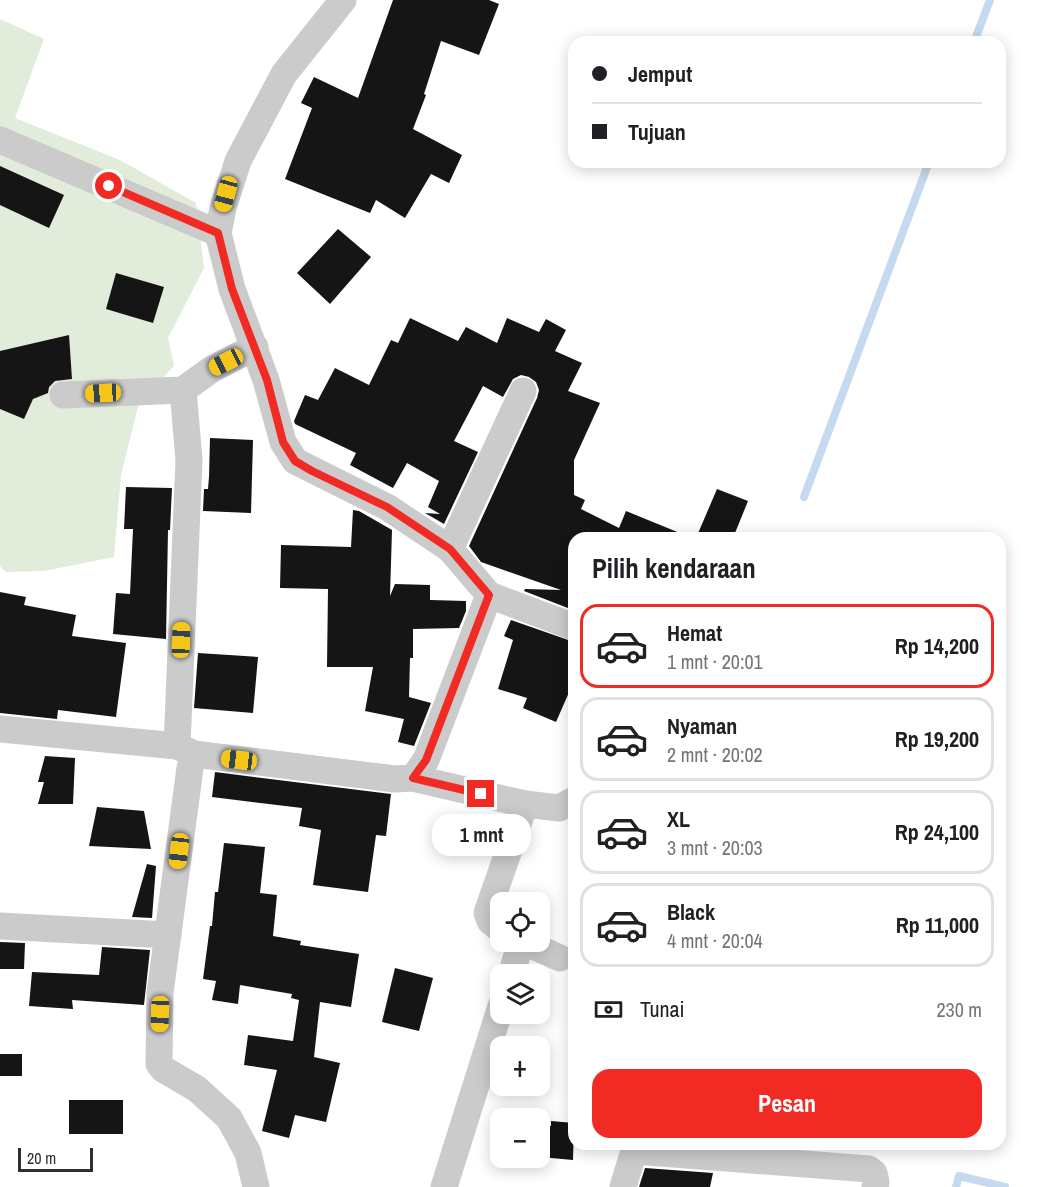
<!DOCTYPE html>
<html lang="id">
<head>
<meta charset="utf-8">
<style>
	body { margin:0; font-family:"Archivo Narrow",sans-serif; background:#f2f2f2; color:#202124; height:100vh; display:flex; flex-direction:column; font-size:22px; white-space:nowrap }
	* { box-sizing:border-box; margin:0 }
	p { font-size:20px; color:#757577 }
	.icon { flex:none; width:33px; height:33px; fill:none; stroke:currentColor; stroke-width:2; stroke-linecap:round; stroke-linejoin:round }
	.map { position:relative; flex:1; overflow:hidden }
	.details { position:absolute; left:568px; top:532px; width:438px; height:618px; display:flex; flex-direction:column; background:#fff; border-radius:18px; box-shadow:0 3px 15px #0003 }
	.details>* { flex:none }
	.guide { position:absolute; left:568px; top:36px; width:438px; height:132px; border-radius:18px; box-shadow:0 3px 15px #0003; display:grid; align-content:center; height:132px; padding:0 24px; background:#fff }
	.controls { position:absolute; left:490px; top:892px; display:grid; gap:12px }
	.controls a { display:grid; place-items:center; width:60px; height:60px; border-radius:12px; background:#fff; box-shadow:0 3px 15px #0003; font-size:30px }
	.scale { position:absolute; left:18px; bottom:15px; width:75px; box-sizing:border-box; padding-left:6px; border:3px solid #2e2e2e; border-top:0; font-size:16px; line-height:21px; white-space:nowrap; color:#2e2e2e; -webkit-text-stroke:4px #fff; paint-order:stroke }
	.end { position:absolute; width:27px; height:27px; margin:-14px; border:8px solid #f12b24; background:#fff; box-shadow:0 0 0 3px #fff }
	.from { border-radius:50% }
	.bubble { position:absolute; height:42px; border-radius:18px; background:#fff; box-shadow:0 3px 15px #0003; font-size:20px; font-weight:800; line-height:42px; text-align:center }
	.car { position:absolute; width:18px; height:36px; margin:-18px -9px; border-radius:8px; box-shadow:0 0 4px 2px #0007; background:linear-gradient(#f5c518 24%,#345 0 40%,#f5c518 0 76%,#345 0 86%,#f5c518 0) }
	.guide b { display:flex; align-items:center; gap:21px; height:57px; font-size:22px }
	.guide b+b { border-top:2px solid #e0e0e0 }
	.guide i { width:15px; height:15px; background:#202124 }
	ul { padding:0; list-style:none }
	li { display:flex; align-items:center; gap:18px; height:84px; margin:0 12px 9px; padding:0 12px; border:3px solid #e0e0e0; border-radius:18px }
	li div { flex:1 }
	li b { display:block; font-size:22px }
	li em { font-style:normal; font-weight:800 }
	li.on { border-color:#f12b24 }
	li>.icon { width:54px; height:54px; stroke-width:1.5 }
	h2 { padding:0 24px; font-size:27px; line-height:72px }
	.pay { display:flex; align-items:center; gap:15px; height:66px; padding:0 24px; font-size:22px }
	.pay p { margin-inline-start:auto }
	.primary-button { display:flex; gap:12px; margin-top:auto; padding:12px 24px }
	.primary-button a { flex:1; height:69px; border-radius:18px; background:#f12b24; color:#fff; font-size:24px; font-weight:800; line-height:69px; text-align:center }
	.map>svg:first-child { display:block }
	.green { fill:#e2ecda }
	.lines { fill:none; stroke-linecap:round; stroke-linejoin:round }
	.stream { stroke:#c5daee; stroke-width:8 }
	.building { fill:#151515 }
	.minor { stroke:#cbcbcb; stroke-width:27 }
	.route { stroke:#f12b24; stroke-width:8 }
</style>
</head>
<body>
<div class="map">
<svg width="1043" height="1187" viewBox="0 0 1043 1187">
	<rect width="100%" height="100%" fill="#fff"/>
	<polygon class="green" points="0,19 44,39 15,118 120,160 196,203 204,268 168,338 174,366 139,403 121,475 114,557 44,571 6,572 0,566"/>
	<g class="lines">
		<g class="stream">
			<polyline points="974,42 990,0"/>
			<polyline points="804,497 929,162"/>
			<polyline points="956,1187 959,1176 1005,1187"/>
		</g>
	</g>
	<g class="building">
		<polygon points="393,0 489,0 499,4 479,55 441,41 424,94 426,95 413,129 462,155 449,183 431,174 405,218 376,200 370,213 285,179 312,108 301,103 314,77 358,98"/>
		<polygon points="0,166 64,195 49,228 0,205"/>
		<polygon points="338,229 371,257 330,304 297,273"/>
		<polygon points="116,273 164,287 153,323 106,309"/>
		<polygon points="410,318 458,341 466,327 497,343 507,318 539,332 546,319 566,330 555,351 582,363 568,391 600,403 574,460 574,495 585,500 581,509 619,528 626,511 692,538 574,538 574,606 573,610 524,591 525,589 561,590 481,562 469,546 537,398 539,390 536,382 529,377 521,375 513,379 503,397 483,386 454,441 478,452 444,524 425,513 440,514 428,507 439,481 407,463 393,488 350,465 356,453 295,424 294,421 305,395 318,400 335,368 369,385 391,340 398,343"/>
		<polygon points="69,335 72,379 55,381 49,387 48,393 33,399 24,419 0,409 0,351"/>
		<polygon points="210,438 253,440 251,513 203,511 204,489 208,489 209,477"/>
		<polygon points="126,487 172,488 170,530 168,530 166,639 113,634 116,593 130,594 133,529 124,529"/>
		<polygon points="717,489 748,501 733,538 696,538"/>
		<polygon points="353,510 359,511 392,530 390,596 395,584 430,585 430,600 466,601 466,611 459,628 413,629 413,658 410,658 409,697 431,703 414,746 398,742 404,719 365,711 373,667 327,667 328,589 280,588 281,545 351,547"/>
		<polygon points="0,592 26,597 24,605 76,615 72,636 126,643 116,717 58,710 57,719 0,713"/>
		<polygon points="511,620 574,642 574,681 556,722 523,708 527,698 498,689 513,640 504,636"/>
		<polygon points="198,653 258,657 253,713 194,708"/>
		<polygon points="45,756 75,758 73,804 38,804 44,782 38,782"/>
		<polygon points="215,772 391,794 386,836 376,835 368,892 313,885 321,830 299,826 302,808 212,797"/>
		<polygon points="97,807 144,811 151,849 89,846"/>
		<polygon points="224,843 265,847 260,893 277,895 273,936 301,941 300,945 359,954 351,1007 320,1002 314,1057 340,1063 326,1122 295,1115 289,1138 262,1131 277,1070 244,1065 248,1035 293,1041 299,1000 291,998 292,994 240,985 238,1004 212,1000 216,981 203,979 210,926 212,926 215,892 218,892"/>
		<polygon points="147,864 156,866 152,918 132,917"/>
		<polygon points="0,942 25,943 24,969 0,969"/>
		<polygon points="102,947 150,950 144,1005 72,1000 73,1009 29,1006 32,972 99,975"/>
		<polygon points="395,968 433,978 419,1031 382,1022"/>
		<rect x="0" y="1054" width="22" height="22"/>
		<rect x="69" y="1100" width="54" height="34"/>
		<polygon points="551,1121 574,1123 573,1160 540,1157 540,1125 551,1126"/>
		<polygon points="645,1168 713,1173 710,1187 639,1187"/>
	</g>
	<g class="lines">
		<g class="minor">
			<polyline points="343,0 284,74 238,161 223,208 218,233 232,289 266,380 283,442 295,461 387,507 450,549 489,595 426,760 413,778"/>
			<polyline points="0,140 218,233"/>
			<polyline points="63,395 183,390 212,369 255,347"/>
			<polyline points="450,549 523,391"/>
			<polyline points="489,595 574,627"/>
			<polyline points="0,729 177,746 194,754 395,779 413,778 525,804 559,808 574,800"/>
			<polyline points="177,746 189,460 183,390"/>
			<polyline points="194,754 190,768 160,993 159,1064 163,1069 197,1089 229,1118 248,1153 256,1187"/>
			<polyline points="0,926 168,935"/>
			<polyline points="501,930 490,921 487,913 525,804"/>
			<polyline points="524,942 560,958"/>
			<polyline points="511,975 521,942"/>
			<polyline points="634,1151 869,1169 874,1173 876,1182 875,1187"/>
			<polyline points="444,1187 501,1006"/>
			<polyline points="623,1187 636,1144"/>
		</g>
	</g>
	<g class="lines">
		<polyline class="route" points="109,186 218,233 232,289 267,380 283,442 295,461 312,471 387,507 450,549 489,595 426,760 413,778 481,794"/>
	</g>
</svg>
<div class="controls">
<a><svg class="icon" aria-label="locate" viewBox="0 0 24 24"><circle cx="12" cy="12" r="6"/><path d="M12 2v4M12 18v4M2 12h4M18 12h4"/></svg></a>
<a><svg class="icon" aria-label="layers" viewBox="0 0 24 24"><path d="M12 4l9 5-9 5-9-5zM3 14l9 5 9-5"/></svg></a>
<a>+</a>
<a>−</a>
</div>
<div class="scale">20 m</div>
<i class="end from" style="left:109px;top:186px"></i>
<i class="end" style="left:481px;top:794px"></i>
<div class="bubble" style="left:432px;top:814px;width:99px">1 mnt</div>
<i class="car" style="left:226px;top:194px;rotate:195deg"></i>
<i class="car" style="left:226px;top:362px;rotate:243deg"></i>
<i class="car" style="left:103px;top:393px;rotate:267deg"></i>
<i class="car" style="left:181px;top:640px;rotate:2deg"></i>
<i class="car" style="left:239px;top:760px;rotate:277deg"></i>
<i class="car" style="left:179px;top:851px;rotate:187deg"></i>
<i class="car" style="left:160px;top:1014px;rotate:182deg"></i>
<div class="guide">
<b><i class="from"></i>Jemput</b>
<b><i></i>Tujuan</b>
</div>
<section class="details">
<h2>Pilih kendaraan</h2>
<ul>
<li class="on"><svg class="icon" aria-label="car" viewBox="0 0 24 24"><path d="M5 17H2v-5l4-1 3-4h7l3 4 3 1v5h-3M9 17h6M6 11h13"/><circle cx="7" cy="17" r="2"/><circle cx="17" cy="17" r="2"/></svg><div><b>Hemat</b><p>1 mnt · 20:01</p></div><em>Rp 14,200</em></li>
<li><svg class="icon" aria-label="car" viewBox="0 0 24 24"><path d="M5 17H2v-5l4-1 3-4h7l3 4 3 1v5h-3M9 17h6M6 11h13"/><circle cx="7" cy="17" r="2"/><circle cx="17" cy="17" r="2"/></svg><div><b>Nyaman</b><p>2 mnt · 20:02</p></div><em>Rp 19,200</em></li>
<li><svg class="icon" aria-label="car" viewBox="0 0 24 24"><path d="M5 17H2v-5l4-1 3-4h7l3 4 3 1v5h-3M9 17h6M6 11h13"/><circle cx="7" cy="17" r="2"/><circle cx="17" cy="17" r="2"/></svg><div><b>XL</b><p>3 mnt · 20:03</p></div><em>Rp 24,100</em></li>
<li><svg class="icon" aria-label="car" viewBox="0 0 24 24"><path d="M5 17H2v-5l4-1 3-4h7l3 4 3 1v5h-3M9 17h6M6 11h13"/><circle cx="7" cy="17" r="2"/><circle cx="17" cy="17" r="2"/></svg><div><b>Black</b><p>4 mnt · 20:04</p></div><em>Rp 11,000</em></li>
</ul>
<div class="pay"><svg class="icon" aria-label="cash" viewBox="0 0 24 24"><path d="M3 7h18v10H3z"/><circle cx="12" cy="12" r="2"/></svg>Tunai<p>230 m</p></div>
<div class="primary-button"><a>Pesan</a></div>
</section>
</div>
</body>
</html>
